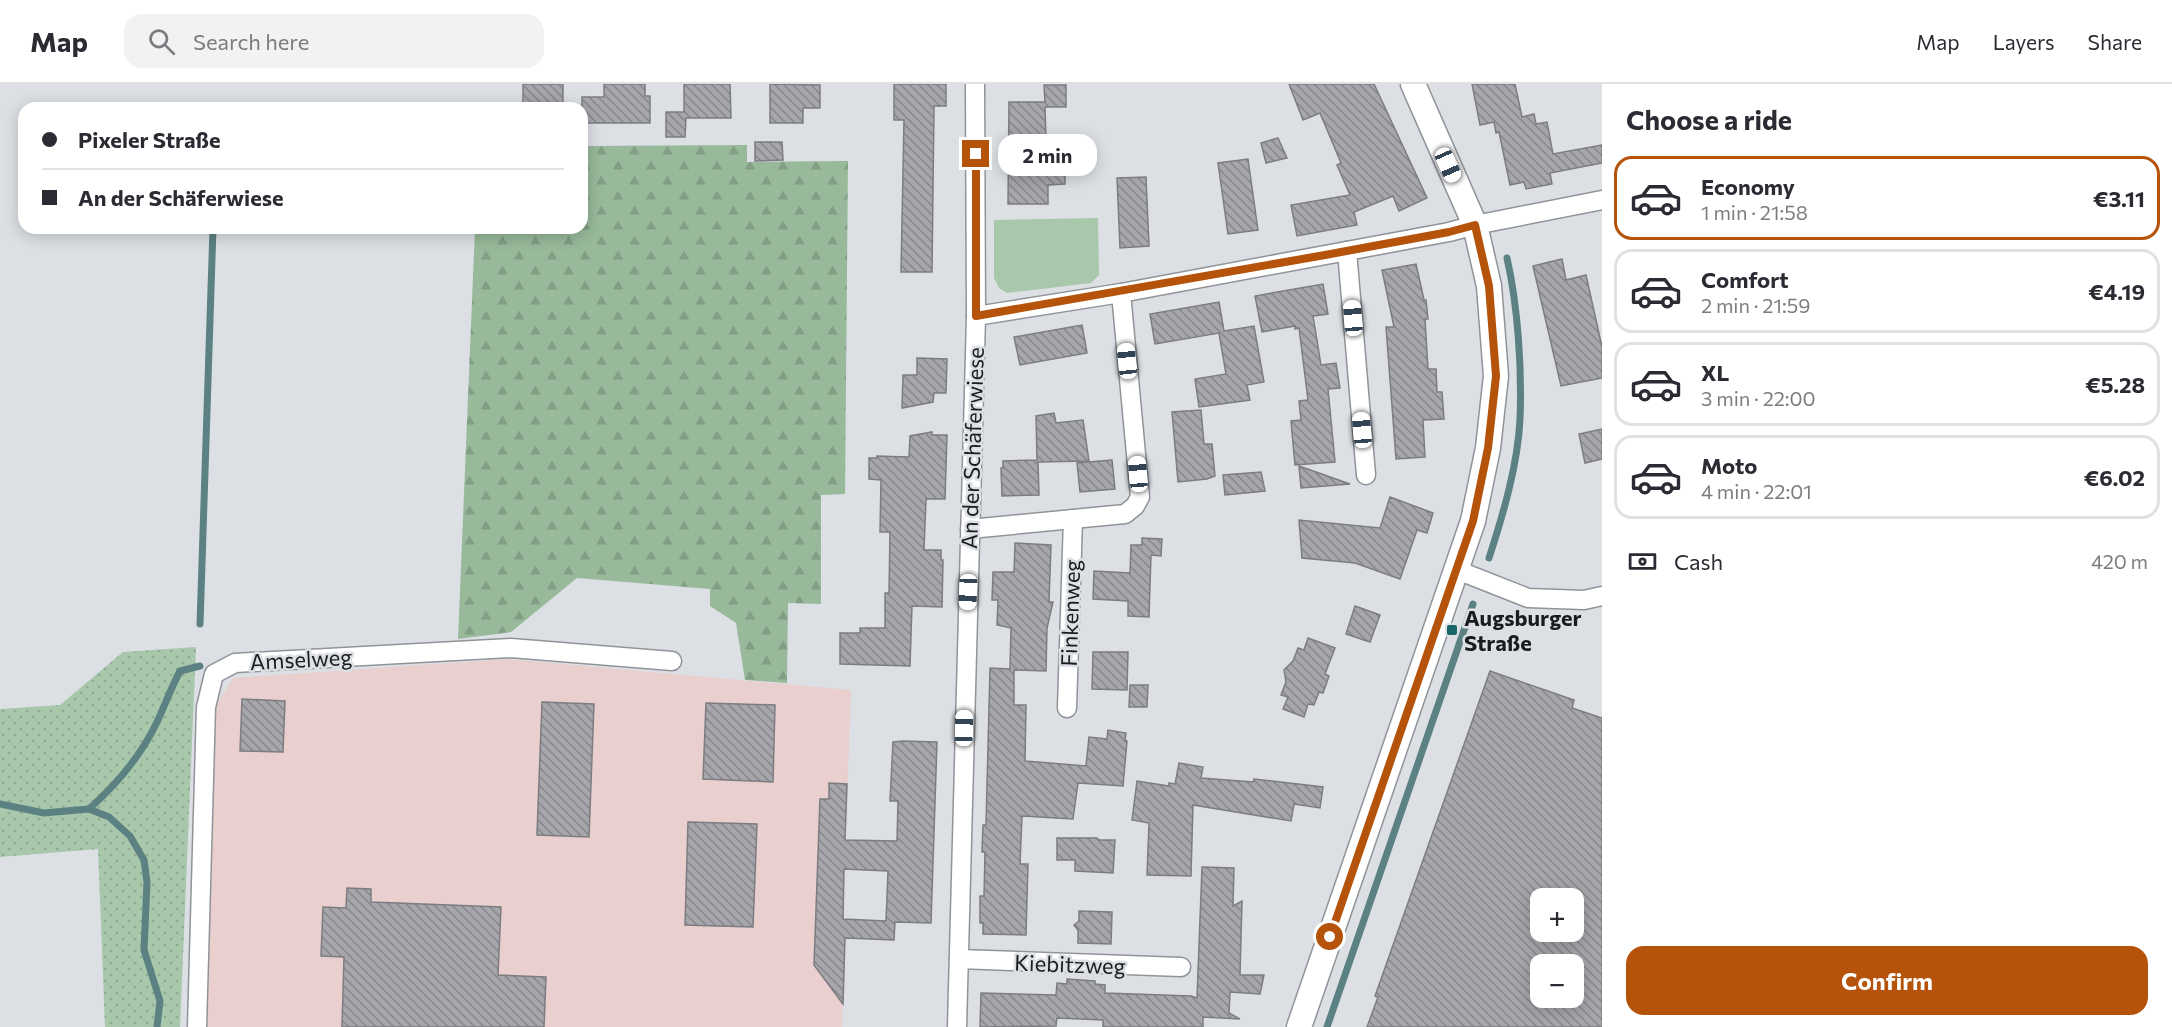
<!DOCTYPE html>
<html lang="en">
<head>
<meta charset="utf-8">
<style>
	body { margin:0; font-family:Commissioner,sans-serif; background:#f2f2f3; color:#2b2b33; height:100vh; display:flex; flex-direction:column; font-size:22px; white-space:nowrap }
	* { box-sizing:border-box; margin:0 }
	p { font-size:20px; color:#7c7c81 }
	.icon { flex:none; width:33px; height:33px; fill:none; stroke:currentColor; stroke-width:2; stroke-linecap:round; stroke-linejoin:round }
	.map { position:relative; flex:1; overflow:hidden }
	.sheet { display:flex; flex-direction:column; background:#fff; width:570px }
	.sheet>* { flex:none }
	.banner { position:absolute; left:18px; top:18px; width:570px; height:132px; border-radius:18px; box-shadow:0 3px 15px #0003; display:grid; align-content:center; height:132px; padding:0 24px; background:#fff }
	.tools { position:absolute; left:1530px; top:804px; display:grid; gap:12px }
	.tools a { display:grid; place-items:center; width:54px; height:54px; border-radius:12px; background:#fff; box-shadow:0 3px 15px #0003; font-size:30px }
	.end { position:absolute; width:27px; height:27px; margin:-14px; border:8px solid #b45309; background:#fff; box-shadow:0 0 0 3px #fff }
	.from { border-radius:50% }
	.bubble { position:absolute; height:42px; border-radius:18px; background:#fff; box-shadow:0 3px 15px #0003; font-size:20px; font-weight:700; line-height:42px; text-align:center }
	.car { position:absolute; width:18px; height:36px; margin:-18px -9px; border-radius:8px; box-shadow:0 0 4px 2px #0007; background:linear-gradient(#fff 24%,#345 0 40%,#fff 0 76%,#345 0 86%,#fff 0) }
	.banner b { display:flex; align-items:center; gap:21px; height:57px; font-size:22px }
	.banner b+b { border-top:2px solid #e1e1e2 }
	.banner i { width:15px; height:15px; background:#2b2b33 }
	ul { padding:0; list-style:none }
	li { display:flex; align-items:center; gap:18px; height:84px; margin:0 12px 9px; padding:0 12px; border:3px solid #e1e1e2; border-radius:18px }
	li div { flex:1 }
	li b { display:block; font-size:22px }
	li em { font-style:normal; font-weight:700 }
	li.selected { border-color:#b45309 }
	li>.icon { width:54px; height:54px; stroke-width:1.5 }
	h2 { padding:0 24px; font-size:27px; line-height:72px }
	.pay { display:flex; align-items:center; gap:15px; height:66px; padding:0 24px; font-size:22px }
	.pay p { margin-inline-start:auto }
	.cta { display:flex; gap:12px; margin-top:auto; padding:12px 24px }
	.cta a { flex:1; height:69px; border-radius:18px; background:#b45309; color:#fff; font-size:24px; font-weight:700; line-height:69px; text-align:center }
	header { display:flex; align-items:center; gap:36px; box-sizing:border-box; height:84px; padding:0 30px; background:#fff; border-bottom:2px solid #e1e1e2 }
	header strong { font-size:28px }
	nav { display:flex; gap:33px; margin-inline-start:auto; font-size:21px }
	.search { width:420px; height:54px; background:#f2f2f3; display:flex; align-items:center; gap:15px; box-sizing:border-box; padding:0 21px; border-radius:18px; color:#7c7c81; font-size:22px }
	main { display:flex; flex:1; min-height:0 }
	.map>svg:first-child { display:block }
	.commercial { fill:#e9cfce }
	.grass { fill:url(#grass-dots) }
	.forest { fill:url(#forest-firs) }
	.park { fill:#a8c7ab }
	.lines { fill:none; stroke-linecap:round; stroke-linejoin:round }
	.stream { stroke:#5b8182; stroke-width:7 }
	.building { fill:url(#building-back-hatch); stroke:#7c7c81; stroke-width:1.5; fill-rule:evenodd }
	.street-casing { stroke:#909499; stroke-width:21 }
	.secondary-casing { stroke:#909499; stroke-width:27 }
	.street { stroke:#fff; stroke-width:18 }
	.secondary { stroke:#fff; stroke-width:24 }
	.route { stroke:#b45309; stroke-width:8 }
	.poi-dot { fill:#196768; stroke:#dce0e5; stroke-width:2 }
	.labels { text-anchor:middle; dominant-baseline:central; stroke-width:5; stroke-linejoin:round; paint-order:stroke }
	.street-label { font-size:22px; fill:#191b1d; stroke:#dce0e5 }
	.poi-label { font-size:22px; font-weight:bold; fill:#191b1d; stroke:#dce0e5; text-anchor:start }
</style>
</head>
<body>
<header>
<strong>Map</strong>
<div class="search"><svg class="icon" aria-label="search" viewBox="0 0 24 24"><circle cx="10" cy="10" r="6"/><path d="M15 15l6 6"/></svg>Search here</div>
<nav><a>Map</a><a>Layers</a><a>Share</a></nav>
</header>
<main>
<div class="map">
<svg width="1602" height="943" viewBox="0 0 1602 943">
	<defs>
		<pattern id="grass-dots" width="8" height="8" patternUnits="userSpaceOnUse" patternTransform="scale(1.5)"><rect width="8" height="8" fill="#a8c7ab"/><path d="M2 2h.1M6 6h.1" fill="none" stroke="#90aa93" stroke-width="1.8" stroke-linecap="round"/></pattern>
		<pattern id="forest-firs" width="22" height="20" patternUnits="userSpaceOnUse" patternTransform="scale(1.5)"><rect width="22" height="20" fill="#98b99a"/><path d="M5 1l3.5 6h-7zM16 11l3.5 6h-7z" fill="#829e84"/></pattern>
		<pattern id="building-back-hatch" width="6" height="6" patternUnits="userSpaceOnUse" patternTransform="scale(1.5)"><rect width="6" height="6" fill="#a6a6ac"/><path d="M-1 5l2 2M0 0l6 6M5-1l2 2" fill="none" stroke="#86868b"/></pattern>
	</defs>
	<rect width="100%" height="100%" fill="#dce0e5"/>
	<polygon class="commercial" points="508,575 851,606 841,881 844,881 842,943 206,943 216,621 233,594"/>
	<polygon class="grass" points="196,563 180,943 105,943 98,765 0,773 0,625 60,621 123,568"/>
	<polygon class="forest" points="747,61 747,78 848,77 845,410 821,411 821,520 788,519 787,599 745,596 736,539 710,522 710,505 577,494 511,548 458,555 475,144 582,144 582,62"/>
	<polygon class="park" points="1098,134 1099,191 1091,199 1007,209 999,204 994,194 994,136"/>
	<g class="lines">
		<g class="stream">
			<path d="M1489,474C1503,431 1518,380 1520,335C1522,285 1518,223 1507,174"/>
			<polyline points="200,540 213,144"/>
			<polyline points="0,720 44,729 89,725 109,733 130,752 144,776 147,798 144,866 160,917 157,943"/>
			<path d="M89,725C117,700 141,672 157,638C165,621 171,604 180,587L200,582"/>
			<polyline points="1327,943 1473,520"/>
		</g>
	</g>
	<g class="building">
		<polygon points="523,0 563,0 563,24 523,21"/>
		<polygon points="604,0 645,0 645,12 650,12 650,39 582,39 582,13 604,13"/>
		<polygon points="684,0 730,0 731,34 686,34 685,53 666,53 666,28 684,28"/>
		<polygon points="770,0 820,1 820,24 803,24 803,39 770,39"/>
		<polygon points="894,0 946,0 946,22 934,22 932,188 901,188 904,36 894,36"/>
		<polygon points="1289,0 1374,0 1427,114 1399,127 1393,112 1354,128 1357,141 1297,152 1291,121 1350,111 1337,81 1341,79 1320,29 1303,36"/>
		<polygon points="1472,0 1515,0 1522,33 1534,30 1536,40 1547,38 1553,70 1602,61 1602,79 1550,89 1552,100 1526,105 1524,98 1510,101 1499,48 1496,49 1494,38 1480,41"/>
		<polygon points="1044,1 1066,1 1066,23 1045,23 1046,55 1050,70 1065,70 1065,100 1048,101 1048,120 1008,120 1009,18 1045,18"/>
		<polygon points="1278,54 1287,74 1266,79 1261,59"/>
		<polygon points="755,58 782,58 783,76 755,77"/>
		<polygon points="1248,75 1258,146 1228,150 1218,79"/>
		<polygon points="1146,93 1149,162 1120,164 1117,94"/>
		<polygon points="1562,175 1566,196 1586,191 1602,263 1602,294 1561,302 1533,182"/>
		<polygon points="1416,180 1424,216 1426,216 1428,235 1425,235 1428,285 1436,285 1437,308 1442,308 1444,335 1423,336 1425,373 1396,375 1386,243 1394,243 1382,186"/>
		<polygon points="1323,200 1328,230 1313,232 1321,281 1336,279 1340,304 1328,305 1335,378 1295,381 1291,337 1301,336 1299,317 1308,316 1299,244 1295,245 1295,242 1262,248 1255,212"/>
		<polygon points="1219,218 1224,247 1254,242 1264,298 1247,301 1250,316 1199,323 1195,295 1226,290 1219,249 1155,260 1150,230"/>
		<polygon points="1082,241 1087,269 1020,281 1014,253"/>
		<polygon points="917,274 947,275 946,309 934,309 933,318 902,324 903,291 917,291"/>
		<polygon points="1201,326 1204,360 1212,360 1215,392 1207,395 1178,398 1172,328"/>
		<polygon points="1054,329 1056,339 1083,336 1089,377 1038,378 1039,411 1002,412 1001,384 1003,384 1003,377 1037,376 1036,332"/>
		<polygon points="1602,345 1602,375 1585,379 1579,350"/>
		<polygon points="932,348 932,351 947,351 945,415 926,415 924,466 941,466 941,476 943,476 942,523 912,522 910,582 840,580 840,549 860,549 860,544 885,544 885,509 889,509 890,448 880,448 881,396 869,395 869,374 877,374 877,372 909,373 910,352"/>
		<polygon points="1112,376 1115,405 1080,408 1077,379"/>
		<polygon points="1299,382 1350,400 1301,404"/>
		<polygon points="1261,388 1265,407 1225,411 1223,391"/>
		<polygon points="1390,413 1433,429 1427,449 1417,446 1400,495 1355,479 1302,474 1299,436 1380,444"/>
		<polygon points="1142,454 1162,455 1161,472 1151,471 1149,533 1128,532 1128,517 1093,515 1094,487 1130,489 1131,461 1142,461"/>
		<polygon points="1015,459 1051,461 1049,518 1053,518 1047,544 1046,587 1014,586 1014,621 1026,621 1025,677 1086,682 1089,653 1107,655 1108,646 1126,649 1125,657 1127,657 1123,702 1078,699 1073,735 1022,732 1020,780 1028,780 1026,851 983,850 983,839 980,839 980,812 984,812 985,768 982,768 983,741 986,741 990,584 1010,585 1011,544 997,541 998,516 992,516 993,488 1014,488"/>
		<polygon points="1355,522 1380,531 1370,558 1346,550"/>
		<polygon points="1308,554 1335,564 1325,590 1329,592 1323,609 1319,608 1314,621 1308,620 1304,633 1283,625 1288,613 1281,611 1286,598 1284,586 1293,577 1298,564 1304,566"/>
		<polygon points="1093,568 1128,568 1127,606 1092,605"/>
		<path d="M1490,587L1574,616L1572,624L1602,634V943H1367L1378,913L1375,912ZM1540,814H1574V848H1540ZM1540,880H1574V914H1540Z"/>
		<polygon points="1130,601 1148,601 1147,623 1129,623"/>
		<polygon points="242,615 285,617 283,668 240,667"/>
		<polygon points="542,618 594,620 589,753 537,751"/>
		<polygon points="706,619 775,621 773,698 703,695"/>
		<path d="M903,657L937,658L931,839L895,838L894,856L845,854L843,920L814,881L820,715H829V699L847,700L845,756L897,757L898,717H890L893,658ZM844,785L888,787L886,837L843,835Z"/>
		<polygon points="1179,679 1203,683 1201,694 1253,698 1254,695 1323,703 1320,724 1294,720 1291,737 1193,721 1191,792 1147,791 1149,739 1132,736 1137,697 1169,702 1169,699 1175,700"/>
		<polygon points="688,738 757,740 753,843 685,841"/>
		<polygon points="1057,754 1097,754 1099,756 1115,756 1113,789 1075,787 1075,776 1057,776"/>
		<polygon points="1202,783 1234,784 1233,822 1242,817 1240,891 1264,891 1260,910 1230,908 1229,929 1240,935 1203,933 1203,943 1103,943 1103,936 1057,934 1056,942 980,943 981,909 1056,911 1057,899 1067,900 1067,895 1095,897 1095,900 1105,901 1105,909 1191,912 1197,914"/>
		<polygon points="347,804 371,805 371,818 501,823 498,891 546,893 544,943 342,943 344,873 321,872 323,823 346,824"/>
		<polygon points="1079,827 1112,828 1111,860 1078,859 1078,846 1074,841 1079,837"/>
	</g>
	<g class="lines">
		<defs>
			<g id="street">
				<polyline points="1347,167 1366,391"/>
				<polyline points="976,232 1121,209 1449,148 1475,141 1602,116"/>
				<polyline points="970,445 1125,430 1135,422 1140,413 1121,209"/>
				<polyline points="1457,486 1528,514 1584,516 1602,512"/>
				<polyline points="1067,624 1073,435"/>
				<polyline points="959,875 1181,883"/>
				<polyline points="197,943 206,623 214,590 235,579 511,564 672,577"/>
				<polyline points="957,943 976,232 975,0"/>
			</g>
			<polyline id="secondary" points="1299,943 1473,437 1488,364 1496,292 1489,202 1475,141 1413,0"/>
		</defs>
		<use href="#street" class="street-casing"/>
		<use href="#secondary" class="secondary-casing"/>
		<use href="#street" class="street"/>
		<use href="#secondary" class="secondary"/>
	</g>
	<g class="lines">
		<polyline class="route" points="976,70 976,232 1325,171 1449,148 1475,141 1489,202 1496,292 1488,364 1473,437 1330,853"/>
	</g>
	<rect class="poi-dot" x="1446" y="540" width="12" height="12" rx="3"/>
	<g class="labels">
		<g class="street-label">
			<text transform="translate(972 364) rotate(-88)">An der Schäferwiese</text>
			<text transform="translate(1070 529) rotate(-88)">Finkenweg</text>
			<text transform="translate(301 575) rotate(-3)">Amselweg</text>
			<text transform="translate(1070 880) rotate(2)">Kiebitzweg</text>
		</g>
		<g class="poi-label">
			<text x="1464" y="533">Augsburger<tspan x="1464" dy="25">Straße</tspan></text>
		</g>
	</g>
</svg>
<div class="tools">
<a>+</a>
<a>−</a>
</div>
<i class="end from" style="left:1330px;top:853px"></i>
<i class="end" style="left:976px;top:70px"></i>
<div class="bubble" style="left:998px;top:50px;width:99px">2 min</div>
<i class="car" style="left:1448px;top:81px;rotate:156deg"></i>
<i class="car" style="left:1353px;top:234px;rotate:355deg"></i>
<i class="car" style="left:1127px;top:277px;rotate:354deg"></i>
<i class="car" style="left:1362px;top:346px;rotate:355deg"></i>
<i class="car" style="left:1138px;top:390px;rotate:355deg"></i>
<i class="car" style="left:968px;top:508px;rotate:182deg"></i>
<i class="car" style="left:964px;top:644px;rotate:1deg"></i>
<div class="banner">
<b><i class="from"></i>Pixeler Straße</b>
<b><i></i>An der Schäferwiese</b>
</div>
</div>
<section class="sheet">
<h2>Choose a ride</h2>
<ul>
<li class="selected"><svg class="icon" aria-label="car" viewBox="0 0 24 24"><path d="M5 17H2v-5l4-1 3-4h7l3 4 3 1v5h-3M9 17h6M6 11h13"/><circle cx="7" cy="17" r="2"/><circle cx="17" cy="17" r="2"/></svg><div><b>Economy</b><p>1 min · 21:58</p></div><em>€3.11</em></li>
<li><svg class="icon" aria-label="car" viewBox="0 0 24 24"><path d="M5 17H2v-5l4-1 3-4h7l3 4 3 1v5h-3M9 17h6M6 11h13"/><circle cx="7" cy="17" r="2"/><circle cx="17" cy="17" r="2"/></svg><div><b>Comfort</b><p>2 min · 21:59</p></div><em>€4.19</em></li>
<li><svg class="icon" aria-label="car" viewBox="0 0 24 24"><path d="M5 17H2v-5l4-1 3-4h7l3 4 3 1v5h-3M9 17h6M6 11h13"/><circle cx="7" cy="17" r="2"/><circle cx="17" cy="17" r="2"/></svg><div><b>XL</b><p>3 min · 22:00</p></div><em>€5.28</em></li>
<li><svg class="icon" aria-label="car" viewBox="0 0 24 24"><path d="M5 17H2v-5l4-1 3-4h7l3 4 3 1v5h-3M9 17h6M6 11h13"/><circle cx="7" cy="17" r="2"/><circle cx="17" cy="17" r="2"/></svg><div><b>Moto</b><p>4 min · 22:01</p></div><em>€6.02</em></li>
</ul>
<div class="pay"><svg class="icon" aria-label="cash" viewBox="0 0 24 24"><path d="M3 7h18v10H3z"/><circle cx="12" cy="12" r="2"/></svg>Cash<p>420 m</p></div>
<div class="cta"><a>Confirm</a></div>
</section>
</main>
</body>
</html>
